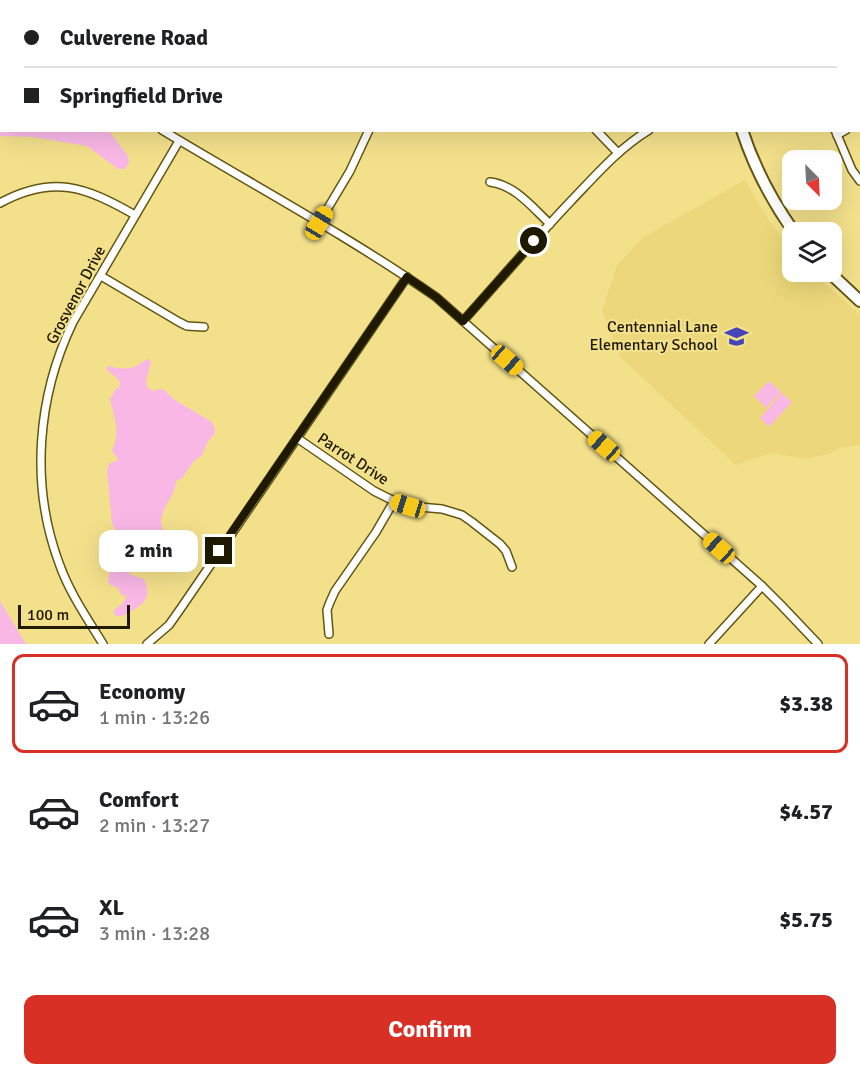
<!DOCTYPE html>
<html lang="en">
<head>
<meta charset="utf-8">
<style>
	body { margin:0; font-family:Signika,sans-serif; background:#f6f6f6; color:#202124; height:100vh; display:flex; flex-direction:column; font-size:22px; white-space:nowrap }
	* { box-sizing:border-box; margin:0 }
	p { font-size:20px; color:#757577 }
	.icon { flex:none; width:33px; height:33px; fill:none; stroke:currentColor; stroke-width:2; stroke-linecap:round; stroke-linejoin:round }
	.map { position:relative; height:644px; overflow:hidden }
	.sheet { display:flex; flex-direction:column; background:#fff; flex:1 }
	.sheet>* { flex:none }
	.guide { position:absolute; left:0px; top:0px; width:861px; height:132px; box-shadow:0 6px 24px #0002; display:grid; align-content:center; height:132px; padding:0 24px; background:#fff }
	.needle { width:39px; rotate:156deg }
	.controls { position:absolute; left:782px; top:150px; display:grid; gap:12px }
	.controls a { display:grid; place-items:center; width:60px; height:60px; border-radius:12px; background:#fff; box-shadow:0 6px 24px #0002; font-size:30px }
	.scale { position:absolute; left:18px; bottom:15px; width:112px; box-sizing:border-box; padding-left:6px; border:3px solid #1f1901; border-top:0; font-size:16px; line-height:21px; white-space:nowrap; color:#1f1901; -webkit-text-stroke:4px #f2e08b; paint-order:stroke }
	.end { position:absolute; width:27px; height:27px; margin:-14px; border:8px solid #1f1901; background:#fff; box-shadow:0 0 0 3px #fff }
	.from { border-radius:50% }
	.bubble { position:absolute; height:42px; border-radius:12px; background:#fff; box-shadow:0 6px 24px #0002; font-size:20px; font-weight:700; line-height:42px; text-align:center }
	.car { position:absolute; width:18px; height:36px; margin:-18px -9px; border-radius:8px; box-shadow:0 0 4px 2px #0007; background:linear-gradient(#f5c518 24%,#345 0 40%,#f5c518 0 76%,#345 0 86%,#f5c518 0) }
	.guide b { display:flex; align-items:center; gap:21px; height:57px; font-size:22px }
	.guide b+b { border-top:2px solid #e0e0e0 }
	.guide i { width:15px; height:15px; background:#202124 }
	ul { padding:10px 0 0; list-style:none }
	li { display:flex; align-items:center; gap:18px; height:99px; margin:0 12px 9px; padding:0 12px; border:3px solid transparent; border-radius:12px }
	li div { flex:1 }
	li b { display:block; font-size:22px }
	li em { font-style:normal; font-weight:700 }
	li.active { border-color:#d93025 }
	li>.icon { width:54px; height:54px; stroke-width:1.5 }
	.cta { display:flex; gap:12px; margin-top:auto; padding:12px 24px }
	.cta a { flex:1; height:69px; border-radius:12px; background:#d93025; color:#fff; font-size:24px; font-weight:700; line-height:69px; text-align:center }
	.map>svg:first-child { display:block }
	.built { fill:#ecd87a }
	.green { fill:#f9b7e6 }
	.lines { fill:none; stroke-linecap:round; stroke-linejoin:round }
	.street-casing { stroke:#635611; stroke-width:10 }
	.secondary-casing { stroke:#635611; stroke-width:14 }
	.street { stroke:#fff; stroke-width:7 }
	.secondary { stroke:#fff; stroke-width:10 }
	.route { stroke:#1f1901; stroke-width:8 }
	.labels { text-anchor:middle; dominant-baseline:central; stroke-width:4.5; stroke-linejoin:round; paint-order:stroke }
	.street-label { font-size:16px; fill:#1f1901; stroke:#f2e08b }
	.poi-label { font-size:16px; fill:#1f1901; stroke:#f2e08b; text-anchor:end }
</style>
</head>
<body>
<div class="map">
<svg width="860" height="644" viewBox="0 0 860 644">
	<rect width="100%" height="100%" fill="#f2e08b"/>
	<polygon class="built" points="745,180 770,222 792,250 792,272 812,272 860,315 860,445 843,447 828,454 806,459 771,453 736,465 620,357 602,310 617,265 642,238"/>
	<g class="green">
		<polygon points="0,43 2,43 2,130 109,131 128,156 129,163 125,169 118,169 87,146 33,137 0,136"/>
		<path d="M148,359L151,361L146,382L148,388L153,391L160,389L164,390L175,400L212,422L215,429L214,435L208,441L202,455L194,461L182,478L176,481C175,497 165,502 162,516C159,524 165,530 165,539C165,544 158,559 155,564L148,567L133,568L129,574L144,579C152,596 145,604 130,612C124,615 122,617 116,616L113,612L115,609L122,604L127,596L122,595L118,588L111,585L108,582C110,569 110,558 123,551V546L112,523L107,471L109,464L112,462H115L118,459L112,451C113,447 115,444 115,441C119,427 113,412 110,399L115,390L119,387L120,383C117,375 110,375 106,368L108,366C117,368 126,370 134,367C139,365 143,361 148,359Z"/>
		<polygon points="769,381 781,392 766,408 754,396"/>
		<polygon points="782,393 792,402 769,427 760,418"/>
		<polygon points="0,601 26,644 0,644"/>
	</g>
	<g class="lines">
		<defs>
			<g id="street">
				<polyline points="246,0 248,2"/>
				<polyline points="160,2 161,0"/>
				<polyline points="0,14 2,15"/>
				<path d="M162,130C253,185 348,236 436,297L762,586L781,605L818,644"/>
				<polyline points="596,130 618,153"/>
				<polyline points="835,130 852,170 860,181"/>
				<polyline points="837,135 846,130"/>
				<path d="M490,182C515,185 532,207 550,224"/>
				<path d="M0,203C53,174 86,187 135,215"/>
				<polyline points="319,223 350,171 369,130"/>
				<polyline points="101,276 179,322 187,326 204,327"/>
				<path d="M463,321C499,281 534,240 571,201C596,175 618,149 649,130"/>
				<polyline points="297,438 374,491 394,501 408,506 442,509 462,515 472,522 500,544 506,551 512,567"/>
				<polyline points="329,634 327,610 330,602 335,591 376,532 394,501"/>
				<path d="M103,644C87,618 69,592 59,563C30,485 37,397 73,322L179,141"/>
				<polyline points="147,644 169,625 181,608 407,277"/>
				<polyline points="709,644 762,586"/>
			</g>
			<g id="secondary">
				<polyline points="723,0 723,2"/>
				<path d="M742,130C754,167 772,201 794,232"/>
				<polyline points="829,272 860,301"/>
			</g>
		</defs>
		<use href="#street" class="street-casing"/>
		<use href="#secondary" class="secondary-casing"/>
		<use href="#street" class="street"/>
		<use href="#secondary" class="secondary"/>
	</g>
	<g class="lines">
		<polyline class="route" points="219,551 407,277 436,297 463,321 534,241"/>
	</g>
	<defs>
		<symbol id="school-bare" viewBox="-9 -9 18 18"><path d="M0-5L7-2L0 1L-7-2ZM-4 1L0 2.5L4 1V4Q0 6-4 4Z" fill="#4644b9" stroke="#f2e08b" stroke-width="2.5" paint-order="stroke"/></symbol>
	</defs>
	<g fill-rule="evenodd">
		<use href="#school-bare" x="720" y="320" width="33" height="33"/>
	</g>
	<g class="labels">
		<g class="street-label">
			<text transform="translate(76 295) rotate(-62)">Grosvenor Drive</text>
			<text transform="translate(353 459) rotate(33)">Parrot Drive</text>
		</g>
		<g class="poi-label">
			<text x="718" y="327">Centennial Lane<tspan x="718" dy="18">Elementary School</tspan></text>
		</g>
	</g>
</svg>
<div class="controls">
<a><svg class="needle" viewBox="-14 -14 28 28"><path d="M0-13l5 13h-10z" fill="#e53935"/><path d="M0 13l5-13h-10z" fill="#757577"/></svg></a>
<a><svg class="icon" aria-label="layers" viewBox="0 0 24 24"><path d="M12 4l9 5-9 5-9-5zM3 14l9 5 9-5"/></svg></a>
</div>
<div class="scale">100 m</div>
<i class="end from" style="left:534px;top:241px"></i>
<i class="end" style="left:219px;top:551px"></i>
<div class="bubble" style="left:99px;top:530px;width:99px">2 min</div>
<i class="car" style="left:319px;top:223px;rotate:31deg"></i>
<i class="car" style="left:507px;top:360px;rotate:131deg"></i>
<i class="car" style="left:604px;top:446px;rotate:311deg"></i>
<i class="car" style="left:408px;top:506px;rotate:287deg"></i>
<i class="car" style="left:719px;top:548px;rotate:312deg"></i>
<div class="guide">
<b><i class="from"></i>Culverene Road</b>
<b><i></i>Springfield Drive</b>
</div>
</div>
<section class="sheet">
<ul>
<li class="active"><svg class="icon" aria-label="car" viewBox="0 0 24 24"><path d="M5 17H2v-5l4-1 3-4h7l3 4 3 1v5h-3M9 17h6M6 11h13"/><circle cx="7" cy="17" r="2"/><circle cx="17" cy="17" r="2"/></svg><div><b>Economy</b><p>1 min · 13:26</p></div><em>$3.38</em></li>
<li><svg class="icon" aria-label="car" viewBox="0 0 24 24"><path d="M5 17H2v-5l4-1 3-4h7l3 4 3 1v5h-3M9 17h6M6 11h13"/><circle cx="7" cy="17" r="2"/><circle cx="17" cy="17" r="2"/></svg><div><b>Comfort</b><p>2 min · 13:27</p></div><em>$4.57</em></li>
<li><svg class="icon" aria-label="car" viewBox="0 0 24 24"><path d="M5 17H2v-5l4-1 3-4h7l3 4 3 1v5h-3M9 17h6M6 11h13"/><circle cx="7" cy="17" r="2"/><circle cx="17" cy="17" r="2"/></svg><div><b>XL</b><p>3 min · 13:28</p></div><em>$5.75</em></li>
</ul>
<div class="cta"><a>Confirm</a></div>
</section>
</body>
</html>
